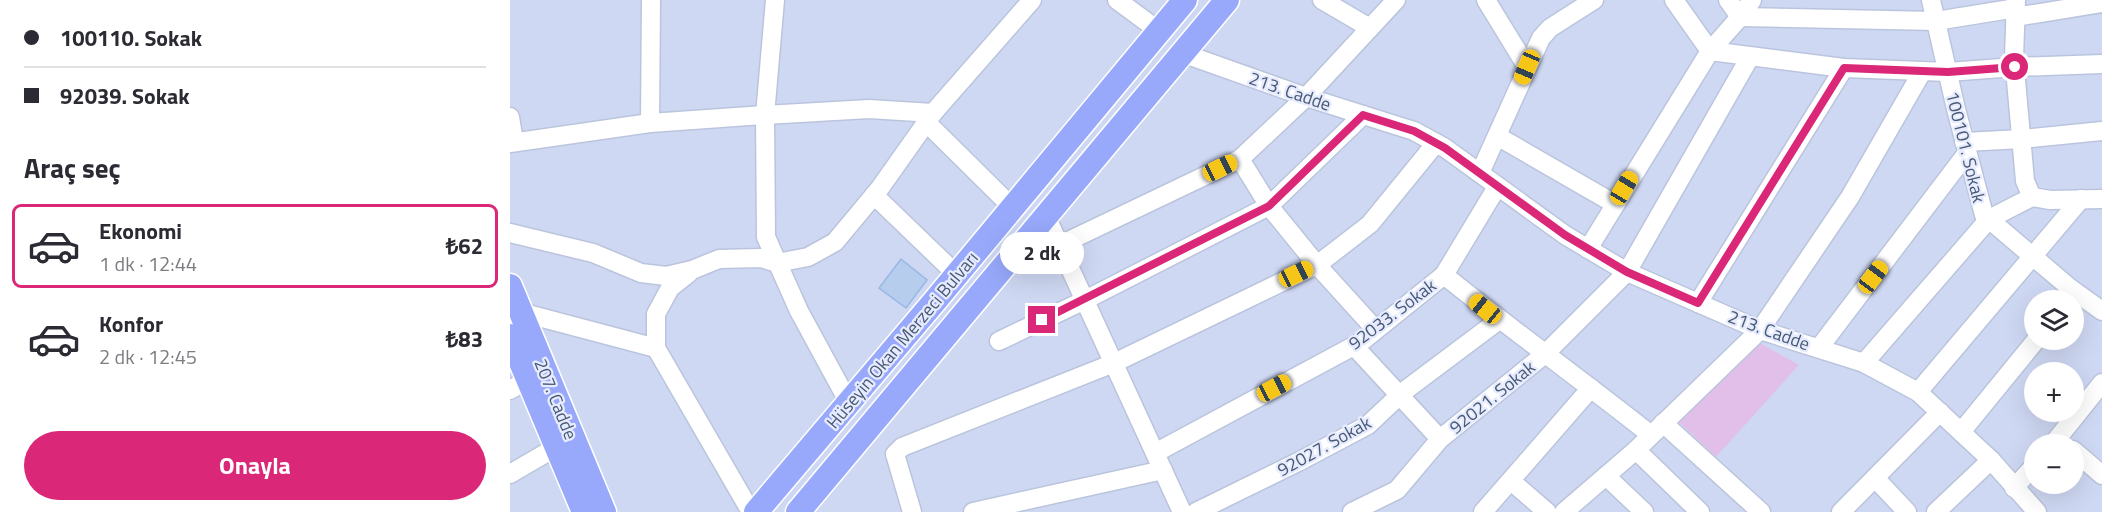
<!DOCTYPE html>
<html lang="tr">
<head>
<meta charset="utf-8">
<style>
	body { margin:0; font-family:"Titillium Web",sans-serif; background:#f7f7f7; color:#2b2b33; height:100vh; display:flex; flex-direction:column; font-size:22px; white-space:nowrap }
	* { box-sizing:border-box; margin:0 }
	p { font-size:20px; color:#7c7c81 }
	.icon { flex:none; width:33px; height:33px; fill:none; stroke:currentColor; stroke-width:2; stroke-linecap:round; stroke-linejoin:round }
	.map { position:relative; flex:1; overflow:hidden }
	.panel { display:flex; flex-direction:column; background:#fff; width:510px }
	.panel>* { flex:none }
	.hud { display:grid; align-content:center; height:132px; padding:0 24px; background:#fff }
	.fabs { position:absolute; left:1514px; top:290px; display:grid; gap:12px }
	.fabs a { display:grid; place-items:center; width:60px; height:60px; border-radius:50%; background:#fff; box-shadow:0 6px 24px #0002; font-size:30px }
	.end { position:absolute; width:27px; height:27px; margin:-14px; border:8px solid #db2777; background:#fff; box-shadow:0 0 0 3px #fff }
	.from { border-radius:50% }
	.bubble { position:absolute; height:42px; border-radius:21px; background:#fff; box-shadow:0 6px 24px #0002; font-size:20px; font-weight:700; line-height:42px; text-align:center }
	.car { position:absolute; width:18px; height:36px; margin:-18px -9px; border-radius:8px; box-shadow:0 0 4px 2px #0007; background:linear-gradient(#f5c518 24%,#345 0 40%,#f5c518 0 76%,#345 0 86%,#f5c518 0) }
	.hud b { display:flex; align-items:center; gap:21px; height:57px; font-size:22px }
	.hud b+b { border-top:2px solid #e1e1e2 }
	.hud i { width:15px; height:15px; background:#2b2b33 }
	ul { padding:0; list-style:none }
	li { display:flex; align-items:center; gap:18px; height:84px; margin:0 12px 9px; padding:0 12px; border:3px solid transparent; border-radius:9px }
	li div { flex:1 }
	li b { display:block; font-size:22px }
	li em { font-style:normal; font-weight:700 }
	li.current { border-color:#db2777 }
	li>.icon { width:54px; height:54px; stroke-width:1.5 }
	h2 { padding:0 24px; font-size:27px; line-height:72px }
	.primary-button { display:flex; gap:12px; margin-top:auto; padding:12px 24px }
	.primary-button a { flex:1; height:69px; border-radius:36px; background:#db2777; color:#fff; font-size:24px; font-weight:700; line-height:69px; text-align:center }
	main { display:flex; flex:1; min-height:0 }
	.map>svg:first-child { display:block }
	.residential { fill:#cfd8f3; fill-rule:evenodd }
	.green { fill:#e1bfe9 }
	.building { fill:#b6cdee; stroke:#99b7e4; stroke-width:1.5 }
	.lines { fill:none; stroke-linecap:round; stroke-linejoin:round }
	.minor-casing { stroke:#bac5dd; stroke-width:21 }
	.major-casing { stroke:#fff; stroke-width:27 }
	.minor { stroke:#fff; stroke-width:18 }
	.major { stroke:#98a9fb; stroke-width:24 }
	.route { stroke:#db2777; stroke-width:8 }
	.labels { text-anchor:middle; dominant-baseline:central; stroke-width:4.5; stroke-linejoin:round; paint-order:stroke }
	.street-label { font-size:18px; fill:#485a72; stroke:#e6ebff }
</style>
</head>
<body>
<main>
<section class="panel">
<div class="hud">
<b><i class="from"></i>100110. Sokak</b>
<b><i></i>92039. Sokak</b>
</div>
<h2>Araç seç</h2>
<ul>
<li class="current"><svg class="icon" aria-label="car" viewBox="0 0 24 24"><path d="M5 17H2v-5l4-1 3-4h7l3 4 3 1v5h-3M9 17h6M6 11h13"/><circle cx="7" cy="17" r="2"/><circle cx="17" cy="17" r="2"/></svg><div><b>Ekonomi</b><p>1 dk · 12:44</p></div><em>₺62</em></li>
<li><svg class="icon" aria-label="car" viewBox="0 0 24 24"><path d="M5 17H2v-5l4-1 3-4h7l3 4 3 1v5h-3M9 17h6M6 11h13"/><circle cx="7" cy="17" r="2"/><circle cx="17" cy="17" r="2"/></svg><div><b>Konfor</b><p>2 dk · 12:45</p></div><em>₺83</em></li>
</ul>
<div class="primary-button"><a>Onayla</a></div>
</section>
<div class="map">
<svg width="1592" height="512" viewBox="0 0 1592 512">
	<rect width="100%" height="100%" fill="#e0e5fc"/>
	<path class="residential" d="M0,0H1592V512H0ZM1524,300H1563V339H1524ZM1524,372H1563V411H1524ZM1524,444H1563V483H1524Z"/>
	<polygon class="green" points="1248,342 1289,365 1206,457 1169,422"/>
	<polygon class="building" points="391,259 417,280 396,308 369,288"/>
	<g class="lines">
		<defs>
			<g id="minor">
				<polyline points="265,0 255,115 256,237 289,311 339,403"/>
				<polyline points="607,0 649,31"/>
				<polyline points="812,0 860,28"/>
				<polyline points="976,0 1017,67"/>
				<polyline points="1164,0 1200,51 1334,68 1438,72 1505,67 1592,64"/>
				<polyline points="1218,0 1230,17 1426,21 1506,8"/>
				<polyline points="1421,0 1446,109 1474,215 1560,288 1592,311"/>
				<polyline points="1506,0 1504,58 1515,181 1522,197"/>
				<polyline points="1505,17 1592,3"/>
				<polyline points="672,53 796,97 904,131 935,148 1055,235 1117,272 1250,330 1354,363 1408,392 1481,460 1527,512"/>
				<polyline points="0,117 4,142"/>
				<polyline points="416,122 503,208"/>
				<polyline points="140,123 141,0"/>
				<polyline points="987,136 1105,204"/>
				<polyline points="1454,142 1512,139 1592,131"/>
				<polyline points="0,143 140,123 255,115 359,109 423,113"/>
				<polyline points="730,159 759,206 807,265 865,329"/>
				<polyline points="970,173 1031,38 1040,28 1084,0"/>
				<polyline points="364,195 447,275"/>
				<polyline points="536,216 672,512"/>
				<polyline points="0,233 83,253 131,273 156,276 182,270 209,259 251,258 267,263 298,257 325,242 370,188 423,113 522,0"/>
				<polyline points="550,245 730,159 796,97 886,0"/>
				<polyline points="1078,249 1200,51 1230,17 1242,0"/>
				<polyline points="179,273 160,288 146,314 146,348 241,512"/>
				<path d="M934,275C1002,330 1073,381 1141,435"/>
				<polyline points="1188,303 1334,68"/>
				<polyline points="10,312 146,348"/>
				<polyline points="489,341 575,300 759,206 853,115"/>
				<polyline points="844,346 930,439"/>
				<polyline points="1309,348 1457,153"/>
				<polyline points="1354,363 1479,219 1522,197 1540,200 1592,199"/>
				<polyline points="0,390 17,380"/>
				<polyline points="1408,392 1571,199"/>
				<polyline points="1153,423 1251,512"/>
				<polyline points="1451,432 1527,339"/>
				<polyline points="1543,444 1592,383"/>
				<polyline points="1126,450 1190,512"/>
				<polyline points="1563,450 1592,475"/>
				<polyline points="645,453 851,342 934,275 987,187"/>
				<polyline points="0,474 48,446"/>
				<polyline points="1096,476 1134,512"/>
				<polyline points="1365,478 1397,512"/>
				<polyline points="1001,481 1037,512"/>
				<polyline points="1504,488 1524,466"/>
				<polyline points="402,512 385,454 392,447 604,363 807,265 860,224 926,143"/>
				<polyline points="463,512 653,470"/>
				<polyline points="686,512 788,462 858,425 893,392 989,320"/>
				<polyline points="842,512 887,490 930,439 1035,354 1117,272 1240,57"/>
				<polyline points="973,512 1081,388"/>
				<polyline points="1054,512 1126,450 1250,330 1340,197 1412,72"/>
				<polyline points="1331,512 1430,412"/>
				<polyline points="1426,512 1481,460"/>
			</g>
			<g id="major">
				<polyline points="0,286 94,512"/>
				<polyline points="0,336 74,512"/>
				<polyline points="246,512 424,302 675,0"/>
				<polyline points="288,512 717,0"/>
			</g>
		</defs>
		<use href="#minor" class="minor-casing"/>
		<use href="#major" class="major-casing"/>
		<use href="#minor" class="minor"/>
		<use href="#major" class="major"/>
	</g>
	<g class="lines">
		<polyline class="route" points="532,320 759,206 853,115 904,131 935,148 1055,235 1117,272 1188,303 1334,68 1438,72 1505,67"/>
	</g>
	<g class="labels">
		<g class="street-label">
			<text transform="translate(780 91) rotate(19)">213. Cadde</text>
			<text transform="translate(1456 147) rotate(76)">100101. Sokak</text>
			<text transform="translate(882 314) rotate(-37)">92033. Sokak</text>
			<text transform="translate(1259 330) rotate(20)">213. Cadde</text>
			<text transform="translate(392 340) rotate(-50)">Hüseyin Okan Merzeci Bulvarı</text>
			<text transform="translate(982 397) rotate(-39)">92021. Sokak</text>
			<text transform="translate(46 399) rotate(68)">207. Cadde</text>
			<text transform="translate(814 446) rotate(-29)">92027. Sokak</text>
		</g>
	</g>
</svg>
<div class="fabs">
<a><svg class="icon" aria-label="layers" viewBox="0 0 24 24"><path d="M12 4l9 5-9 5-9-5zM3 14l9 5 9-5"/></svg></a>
<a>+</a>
<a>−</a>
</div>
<i class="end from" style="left:1505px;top:67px"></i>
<i class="end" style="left:532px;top:320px"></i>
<div class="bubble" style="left:490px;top:232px;width:84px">2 dk</div>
<i class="car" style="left:1017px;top:67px;rotate:203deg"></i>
<i class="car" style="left:710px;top:168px;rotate:64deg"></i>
<i class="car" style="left:1114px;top:188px;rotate:31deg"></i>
<i class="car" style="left:786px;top:274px;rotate:64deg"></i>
<i class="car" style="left:1363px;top:277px;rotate:37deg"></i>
<i class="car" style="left:975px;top:309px;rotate:309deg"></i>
<i class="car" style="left:764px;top:388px;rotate:62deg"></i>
</div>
</main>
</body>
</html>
